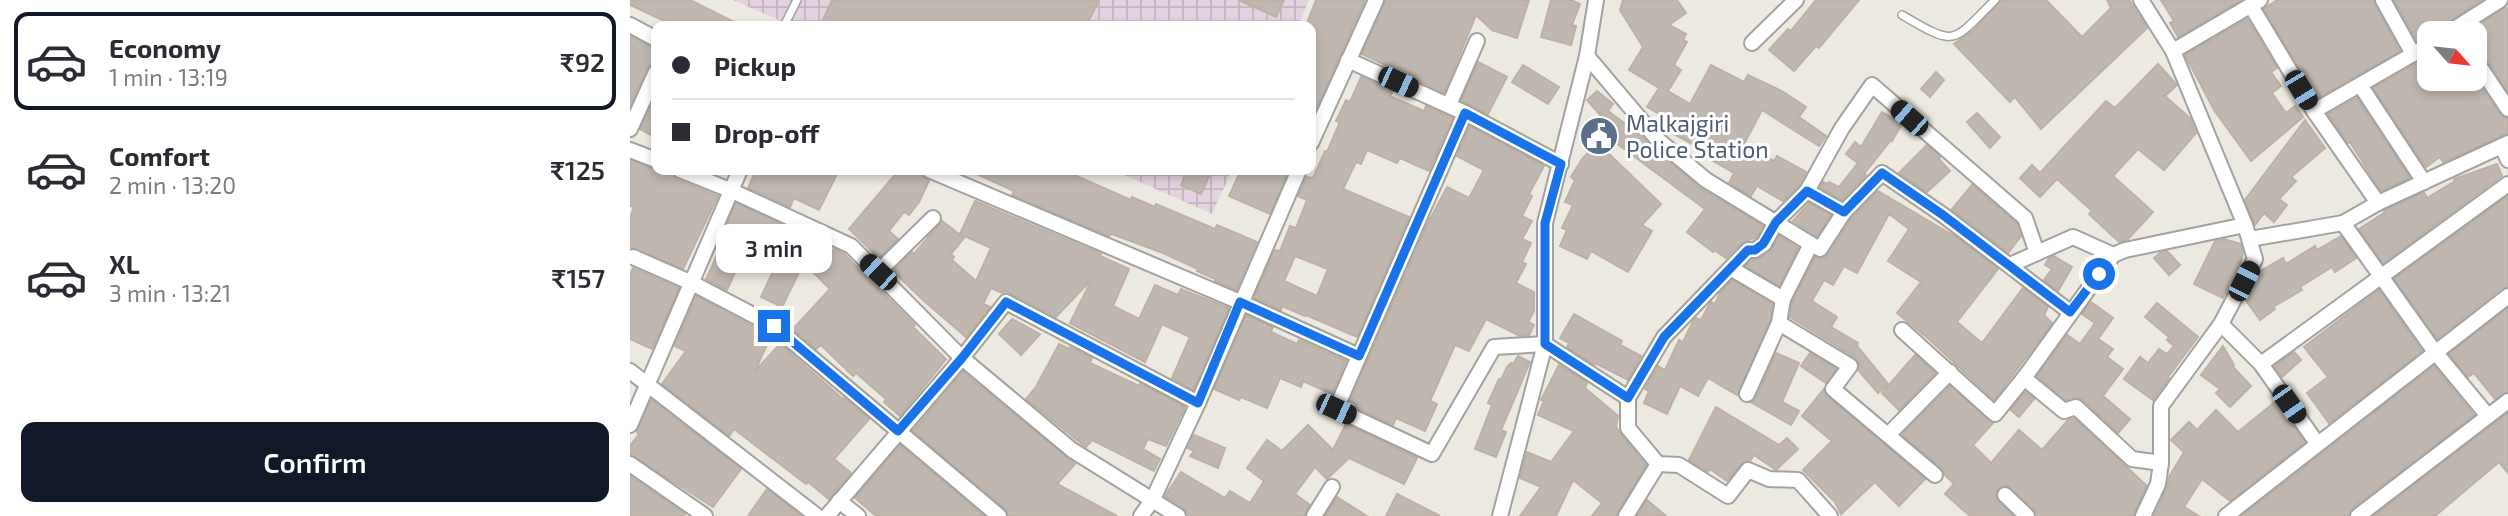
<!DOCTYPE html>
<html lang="en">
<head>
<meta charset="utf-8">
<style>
	body { margin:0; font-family:"Exo 2",sans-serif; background:#f2f2f3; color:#2b2b33; height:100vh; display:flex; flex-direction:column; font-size:26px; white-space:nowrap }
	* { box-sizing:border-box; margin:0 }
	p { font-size:23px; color:#7c7c81 }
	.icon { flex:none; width:38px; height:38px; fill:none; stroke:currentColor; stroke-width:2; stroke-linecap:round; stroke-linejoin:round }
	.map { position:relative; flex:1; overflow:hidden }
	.side { display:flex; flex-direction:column; background:#fff; width:630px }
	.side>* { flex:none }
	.hud { position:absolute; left:21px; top:21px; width:665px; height:154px; border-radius:14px; box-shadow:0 4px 10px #0003; display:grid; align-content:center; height:154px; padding:0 21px; background:#fff }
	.needle { width:46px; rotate:117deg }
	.fabs { position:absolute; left:1787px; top:21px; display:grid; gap:14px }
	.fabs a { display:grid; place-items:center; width:70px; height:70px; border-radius:14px; background:#fff; box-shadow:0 4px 10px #0003; font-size:35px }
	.end { position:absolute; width:32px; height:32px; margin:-16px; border:9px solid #1a73e8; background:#fff; box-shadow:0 0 0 4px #fff }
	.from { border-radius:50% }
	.bubble { position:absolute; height:49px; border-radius:14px; background:#fff; box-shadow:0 4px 10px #0003; font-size:23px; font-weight:600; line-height:49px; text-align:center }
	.car { position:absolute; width:21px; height:42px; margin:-21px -10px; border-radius:9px; box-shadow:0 0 5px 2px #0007; background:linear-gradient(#222 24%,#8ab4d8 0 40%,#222 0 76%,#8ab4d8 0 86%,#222 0) }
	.hud b { display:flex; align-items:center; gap:24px; height:66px; font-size:26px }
	.hud b+b { border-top:2px solid #e1e1e2 }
	.hud i { width:18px; height:18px; background:#2b2b33 }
	ul { padding:12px 0 0; list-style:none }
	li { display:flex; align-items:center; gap:21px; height:98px; margin:0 14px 10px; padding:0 7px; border:4px solid transparent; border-radius:14px }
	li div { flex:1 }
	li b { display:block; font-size:26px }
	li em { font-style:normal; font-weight:600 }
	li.active { border-color:#111827 }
	li>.icon { width:63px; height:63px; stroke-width:1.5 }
	.primary-button { display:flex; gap:14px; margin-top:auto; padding:14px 21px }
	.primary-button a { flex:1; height:80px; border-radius:14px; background:#111827; color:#fff; font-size:28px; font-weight:600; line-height:80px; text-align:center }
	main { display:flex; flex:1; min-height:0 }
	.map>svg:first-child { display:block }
	.industrial { fill:url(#industrial-grid) }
	.building { fill:#c0b8b0; stroke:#bdb0a4; stroke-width:2; fill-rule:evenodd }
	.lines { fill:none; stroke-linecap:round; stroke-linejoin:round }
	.lane-casing { stroke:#a2a2a2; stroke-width:10 }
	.street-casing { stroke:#a2a2a2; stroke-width:18 }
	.lane { stroke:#fff; stroke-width:7 }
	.street { stroke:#fff; stroke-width:14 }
	.route { stroke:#1a73e8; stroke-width:9 }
	.labels { text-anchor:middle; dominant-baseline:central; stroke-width:6; stroke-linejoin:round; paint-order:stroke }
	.service-label { font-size:23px; fill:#4e5e75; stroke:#fff; text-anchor:start }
</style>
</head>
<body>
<main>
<section class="side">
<ul>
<li class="active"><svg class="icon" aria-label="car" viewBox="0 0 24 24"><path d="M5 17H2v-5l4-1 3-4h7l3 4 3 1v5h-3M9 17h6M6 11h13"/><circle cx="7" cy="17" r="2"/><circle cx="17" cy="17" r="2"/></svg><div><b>Economy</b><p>1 min · 13:19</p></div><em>₹92</em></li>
<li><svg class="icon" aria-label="car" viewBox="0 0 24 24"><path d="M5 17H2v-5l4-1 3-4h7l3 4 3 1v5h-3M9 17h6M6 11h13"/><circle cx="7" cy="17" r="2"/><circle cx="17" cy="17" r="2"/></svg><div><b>Comfort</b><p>2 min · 13:20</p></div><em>₹125</em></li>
<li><svg class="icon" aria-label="car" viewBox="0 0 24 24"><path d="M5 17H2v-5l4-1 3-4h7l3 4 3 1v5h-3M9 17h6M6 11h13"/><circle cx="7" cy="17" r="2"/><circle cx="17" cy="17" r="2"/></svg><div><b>XL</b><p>3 min · 13:21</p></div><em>₹157</em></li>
</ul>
<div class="primary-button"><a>Confirm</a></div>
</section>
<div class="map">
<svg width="1878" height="516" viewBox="0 0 1878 516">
	<defs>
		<pattern id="industrial-grid" width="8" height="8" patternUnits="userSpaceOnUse" patternTransform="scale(1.75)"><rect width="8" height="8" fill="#e5d2e0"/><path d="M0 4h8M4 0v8" fill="none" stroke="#c4b4c0"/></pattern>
	</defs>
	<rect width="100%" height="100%" fill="#ece9e0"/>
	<g class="industrial">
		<polygon points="103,0 679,0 668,26 162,26"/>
		<polygon points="483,170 602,170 582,214"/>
	</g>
	<g class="building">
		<polygon points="0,0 60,0 112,26 45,26 0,5"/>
		<polygon points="202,0 469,0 456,26 200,26 192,22"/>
		<polygon points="609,0 654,0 646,17"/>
		<polygon points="686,0 735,0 681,120 681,26 676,26"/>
		<polygon points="756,0 899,0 887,38 862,30 846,15 814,93 732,54"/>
		<polygon points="921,0 941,0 950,4 942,25 946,26 941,45 911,37"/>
		<polygon points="993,0 1047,0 1056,13 1039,25 1056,34 1053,40 1057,42 1044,65 1051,70 1038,91 1060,104 1081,65 1114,82 1118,75 1152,91 1176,107 1169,117 1196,136 1189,146 1132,110 1114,144 1144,161 1147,156 1176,172 1169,185 1153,201 1127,186 1121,196 1099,183 1104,173 1066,151 1068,147 1038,131 1043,122 1017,107 1029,88 999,70 1013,47 990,10"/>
		<polygon points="1186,0 1229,0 1189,48 1186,46 1164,71 1139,50 1158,29 1161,31"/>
		<polygon points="1371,0 1416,0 1452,37 1481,8 1477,0 1499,0 1517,28 1411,129 1385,97 1380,102 1324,44 1344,30"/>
		<polygon points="1531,0 1609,0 1610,1 1548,37 1540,23 1544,21"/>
		<polygon points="1647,0 1743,0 1770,51 1687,98 1634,9"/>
		<polygon points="1764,0 1852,0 1803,33 1787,41"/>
		<polygon points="1876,7 1878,10 1878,92 1852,53 1844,49 1844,33 1837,32"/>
		<polygon points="1617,19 1647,68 1641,72 1651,86 1642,93 1656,113 1665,106 1673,117 1621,161 1584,110 1555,55"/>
		<polygon points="0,36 26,49 26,63 17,68 0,106"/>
		<polygon points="848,62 877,77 858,114 831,101"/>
		<polygon points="1528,64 1547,85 1535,96 1560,118 1566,133 1534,170 1508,149 1483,176 1523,212 1497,240 1489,242 1459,214 1462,211 1427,179 1410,197 1390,178 1402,165 1410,173 1476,101 1485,108"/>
		<polygon points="1786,64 1796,79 1844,79 1844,76 1870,114 1878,119 1878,133 1813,162 1810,157 1796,167 1743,88"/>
		<polygon points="893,65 929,87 918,104 882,82"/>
		<polygon points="1306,72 1314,80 1300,97 1291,89"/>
		<path d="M731,77L763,91L760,96L794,111L796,106L822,118L799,171L770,158L767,163L737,150L731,164L726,162L713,189L779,217L727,337L676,315L675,316L652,306L651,310L624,298L645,250L650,251L660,226L666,228L677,200L668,196L677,177L683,178L695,151L697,152L710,122L706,121L716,100L720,102ZM665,256L698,269L687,296L654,281Z"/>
		<polygon points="967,91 983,104 978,111 1013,137 1022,147 1070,188 1133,226 1127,237 1111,243 1096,258 1084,250 1083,252 1057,232 1075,209 986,143 978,153 1031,204 1012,225 1022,231 998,272 961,251 957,259 930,246 937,230 932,228 943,205 935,202 945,180 941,177 952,159 982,128 957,100"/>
		<polygon points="26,95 26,138 10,129"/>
		<polygon points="1727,98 1780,178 1751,191 1720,142 1718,143 1698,114"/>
		<polygon points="1252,112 1272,124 1262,141 1261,140 1234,174 1236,175 1212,200 1190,187 1193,182 1198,184 1199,182 1209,187 1228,163 1216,154 1225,142 1231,147"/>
		<polygon points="1347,113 1370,137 1360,148 1337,122"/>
		<polygon points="1675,120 1695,148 1661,177 1666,181 1649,199 1657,205 1644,222 1634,213 1625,225 1615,200"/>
		<polygon points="840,126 914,166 899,194 902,196 892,216 902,221 892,239 901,243 892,262 896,264 886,283 904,292 904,311 898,322 904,325 899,335 890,336 856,319 839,351 825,345 800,401 807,404 795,431 766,418 763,425 725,407 726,404 720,401 797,225 817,187 839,198 854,170 827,156"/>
		<polygon points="1297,145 1310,157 1308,158 1320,171 1297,192 1269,173"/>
		<polygon points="0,160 23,169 33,170 46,179 88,196 53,269 0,247 0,218 4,207 0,206"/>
		<polygon points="1867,164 1872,176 1753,263 1729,229 1754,213 1754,211 1794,192 1797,198 1825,181 1824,179"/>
		<polygon points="126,170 209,170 189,210 164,198 160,207 118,188"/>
		<polygon points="269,170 290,170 292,176 299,181 289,202 279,215 274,212 259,231 268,239 249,258 219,229"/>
		<polygon points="338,170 433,170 501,200 502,197 525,207 526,204 585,229 587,225 627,242 606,290 585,281 585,279 567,271 568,269 533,253 482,234 479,236 382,195 384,191"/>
		<polygon points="558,170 582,170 571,194 551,185"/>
		<polygon points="611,170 659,170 640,214 599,196"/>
		<polygon points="1342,185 1387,224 1391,236 1378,253 1322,209"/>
		<polygon points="1248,191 1326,237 1368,269 1327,322 1352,343 1393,288 1418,307 1414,315 1422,323 1364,400 1300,340 1267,313 1291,282 1258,261 1279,229 1259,214 1227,273 1214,266 1203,285 1194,280 1182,301 1207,317 1201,327 1228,343 1227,346 1258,384 1248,393 1228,370 1229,362 1226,358 1160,317 1162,302 1185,257 1191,259 1198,255 1222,218"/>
		<polygon points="1878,196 1878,287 1872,288 1807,339 1764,279"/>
		<polygon points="345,201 471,254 470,256 499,269 483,306 509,319 525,285 548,295 551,289 599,308 563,390 542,378 560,337 532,324 515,362 440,323 462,279 426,317 376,291 372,293 361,288 353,304 360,307 336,337 293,300 263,271 282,252 284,254 312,221 334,238 321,254 324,257 322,260 346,281 361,248 330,234"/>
		<polygon points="106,203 185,240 152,307 131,297 148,261 117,246 97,290 76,279 95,238 92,237"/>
		<polygon points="1179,203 1200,215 1187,236 1163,221"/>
		<polygon points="1149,236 1168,248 1149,286 1116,266 1122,260 1130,258 1140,252"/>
		<polygon points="1711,236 1726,258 1705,272 1702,267 1670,287 1672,290 1643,307 1645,309 1630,320 1615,299 1629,272 1653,258 1656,264 1685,246 1687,250"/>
		<polygon points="1594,239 1611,244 1613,253 1608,271 1593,298 1564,284 1585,241"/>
		<polygon points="204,249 213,253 285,325 283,327 316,359 270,416 254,402 256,399 226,373 223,376 191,345 186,349 163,329 200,289 182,271"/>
		<polygon points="1537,251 1550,265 1539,275 1524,258 1530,253"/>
		<polygon points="1424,256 1442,267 1428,291 1414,280 1422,269 1415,265 1419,258"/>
		<polygon points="3,268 49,288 22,349 0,339 0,275"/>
		<polygon points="1102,280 1142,304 1140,320 1107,395 1078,378 1068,396 1050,386 1037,414 1014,403 1019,391 1015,389 1028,366 1035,370 1049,340 1053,342 1063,321 1066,318 1071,320 1079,305 1081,302 1085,304 1090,293"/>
		<polygon points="1749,290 1792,351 1699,423 1677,393 1698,377 1674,347"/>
		<polygon points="66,296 141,336 125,371 150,344 213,399 214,398 239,419 204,459 221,473 199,499 178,482 176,484 104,429 99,436 32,384 56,351 45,346"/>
		<polygon points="1461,302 1483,318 1468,339 1483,349 1477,357 1493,369 1473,396 1500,419 1488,433 1453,400 1447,398 1436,400 1407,376 1437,335 1450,344 1465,323 1452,314"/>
		<polygon points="1527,303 1568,337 1538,377 1539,378 1523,400 1494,379 1510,357 1518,363 1529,349 1537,354 1544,346 1537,340 1539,337 1515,317"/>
		<polygon points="1878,308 1878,392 1865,399 1844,373 1838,377 1819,354"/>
		<polygon points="944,314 992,341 990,345 1011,356 998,380 965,363 964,365 937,347 939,343 930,338"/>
		<polygon points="616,315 643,327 641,332 667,344 669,340 716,361 702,394 673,381 671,387 650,378 637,408 611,397 609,400 584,389"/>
		<polygon points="382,319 410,334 391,355 369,334"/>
		<polygon points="429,344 439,349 440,347 462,358 460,363 509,386 510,384 517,387 555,407 536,446 518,439 513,449 530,459 524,471 462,440 456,447 396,399 406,387"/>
		<polygon points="1593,346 1604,365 1603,367 1621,386 1600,407 1586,393 1590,389 1571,375"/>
		<polygon points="1664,352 1671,360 1652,377 1644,366"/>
		<polygon points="1146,353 1169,363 1152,402 1169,411 1161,425 1121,402 1126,398"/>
		<polygon points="1180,353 1206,369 1196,383 1171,366"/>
		<polygon points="1285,355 1305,373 1269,410 1252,393"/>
		<polygon points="888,356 900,362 871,430 876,432 866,457 845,449 862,405 858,403 869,379 871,380 877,367 881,363 883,364"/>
		<polygon points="929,365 957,383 955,388 988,416 986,427 990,433 1016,465 986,516 962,516 972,503 943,480 926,516 890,516 911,487 890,478 897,452 921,462 944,431 908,415 914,401 911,400"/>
		<polygon points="1804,366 1844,415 1722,508 1719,516 1612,516"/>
		<polygon points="333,372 445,464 427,484 487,516 378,516 375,509 283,431"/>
		<polygon points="1320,386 1363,423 1343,445 1361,463 1389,430 1412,450 1439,419 1444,418 1517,486 1503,516 1406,516 1404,509 1377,486 1369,488 1366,497 1383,516 1340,516 1315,494 1324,484 1314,474 1312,468 1272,435"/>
		<polygon points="1194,389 1197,396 1295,479 1269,506 1245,482 1211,514 1205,502 1173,470 1202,441 1172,416"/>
		<polygon points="1395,392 1404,399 1389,417 1381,410"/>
		<polygon points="21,400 111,469 83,507 0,454 0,446 9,434 7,432"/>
		<polygon points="1645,402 1675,442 1600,501 1572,479 1554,507 1569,516 1524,516 1537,488 1539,477 1554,452 1541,440 1559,422 1567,430 1586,410 1608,432"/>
		<polygon points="1086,407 1149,445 1157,438 1168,449 1146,470 1124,455 1120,461 1111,464 1097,481 1080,469 1078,472 1059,460"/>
		<polygon points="1878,413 1878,473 1869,462 1805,516 1744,516"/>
		<polygon points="716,424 787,458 774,484 719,458 697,479 685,467 665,494 680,505 674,516 558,516 554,508 535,496 551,472 595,498 600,491 620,503 634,481 617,468 637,440 652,451 678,425 703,450"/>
		<polygon points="564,435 595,448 588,468 560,456 564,451 558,448"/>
		<polygon points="270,445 354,516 246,516 225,498"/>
		<polygon points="0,476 55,514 54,516 0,516"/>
		<polygon points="137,489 171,516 118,516"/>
		<polygon points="767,494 810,516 756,516"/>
		<polygon points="707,497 737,516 695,516"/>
		<polygon points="1017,500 1036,516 1010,516 1008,515"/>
	</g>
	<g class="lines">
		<defs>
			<g id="lane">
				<path d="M1272,15C1327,47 1321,44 1365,0"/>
				<polyline points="154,26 167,0"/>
			</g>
			<g id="street">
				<polyline points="1511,0 1543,51 1615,225 1625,259 1591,324 1531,406 1531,463 1528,484 1513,516"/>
				<polyline points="1753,0 1783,54"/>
				<polyline points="1621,6 1684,111 1748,203"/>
				<polyline points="0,25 26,39"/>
				<polyline points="1818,33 1870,0"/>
				<polyline points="1122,43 1166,0"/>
				<polyline points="1543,51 1630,0"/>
				<polyline points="957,56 1028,140 1076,180 1181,244"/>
				<polyline points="1844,58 1878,109"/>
				<polyline points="718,60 835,113 931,164"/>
				<polyline points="1730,85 1794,182"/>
				<polyline points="819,105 847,41"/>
				<polyline points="1684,111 1799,45"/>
				<polyline points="835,113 706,409 802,454 864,347 915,344 998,398 998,428 1028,464 1049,465 1098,496 1118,470 1139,479 1168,480 1200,516"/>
				<polyline points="0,129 26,72"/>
				<polyline points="681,143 746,0"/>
				<polyline points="1872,146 1878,160"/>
				<polyline points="0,150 26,160"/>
				<polyline points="50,170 100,190 221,246 332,358 442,450 548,516"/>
				<polyline points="299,170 610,302 729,356"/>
				<polyline points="1177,191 1214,212"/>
				<polyline points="1713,223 1805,352 1858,416"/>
				<polyline points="1620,239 1713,223 1748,203 1878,143"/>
				<polyline points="3,257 62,283 144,326 369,516"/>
				<polyline points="1380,265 1443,237 1483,255 1495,250 1615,225"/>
				<polyline points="1102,269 1153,299"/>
				<polyline points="248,272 303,218"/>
				<polyline points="1149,323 1220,366 1203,389 1305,475"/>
				<polyline points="1591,324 1631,364 1687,443"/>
				<polyline points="1272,330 1365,414 1394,378 1483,255"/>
				<polyline points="1631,364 1878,184"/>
				<polyline points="0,371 187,516"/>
				<polyline points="1394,378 1434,411 1446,407 1502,459 1531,463"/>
				<polyline points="1117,394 1149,323 1153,299 1181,244 1190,249 1214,212 1252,173 1313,215 1440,312"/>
				<polyline points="998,398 1034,337 1118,250 1125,250 1134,244 1146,222 1177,191 1212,128 1242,85 1395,218 1407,253"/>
				<polyline points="0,425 110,170"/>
				<polyline points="1259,434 1320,372"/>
				<polyline points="0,464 75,516"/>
				<polyline points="1375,495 1397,516"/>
				<polyline points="209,501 228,516"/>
				<polyline points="197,516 332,358 376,302 568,403"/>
				<polyline points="511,516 523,499 568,403 669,170"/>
				<polyline points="684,516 702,487"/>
				<polyline points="870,516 915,344 915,223 957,56 966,0"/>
				<polyline points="996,516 1028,464"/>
				<polyline points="1596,516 1878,296"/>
				<polyline points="1728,516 1878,401"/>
			</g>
		</defs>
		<use href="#lane" class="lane-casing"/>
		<use href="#street" class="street-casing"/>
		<use href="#lane" class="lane"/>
		<use href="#street" class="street"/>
	</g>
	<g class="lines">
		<polyline class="route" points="144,326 268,431 332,358 376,302 568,403 610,302 729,356 835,113 931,164 915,223 915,344 998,398 1034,337 1118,250 1125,250 1133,244 1146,222 1177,191 1214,212 1252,173 1313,215 1440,312 1469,274"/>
	</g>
	<defs>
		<symbol id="civic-disc" viewBox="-11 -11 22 22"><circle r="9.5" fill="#5c6f8a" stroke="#fff"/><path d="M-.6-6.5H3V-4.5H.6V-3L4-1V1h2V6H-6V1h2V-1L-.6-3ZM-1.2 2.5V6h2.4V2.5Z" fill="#fff"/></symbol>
	</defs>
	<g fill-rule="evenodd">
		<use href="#civic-disc" x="947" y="114" width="44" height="44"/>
	</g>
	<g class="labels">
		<g class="service-label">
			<text x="996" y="123">Malkajgiri<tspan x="996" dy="26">Police Station</tspan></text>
		</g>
	</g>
</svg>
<div class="fabs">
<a><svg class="needle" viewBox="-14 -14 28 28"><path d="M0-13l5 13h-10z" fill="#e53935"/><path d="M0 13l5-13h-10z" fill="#7c7c81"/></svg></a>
</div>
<i class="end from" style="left:1469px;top:274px"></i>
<i class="end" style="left:144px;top:326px"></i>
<div class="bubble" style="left:86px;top:224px;width:116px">3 min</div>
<i class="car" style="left:768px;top:82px;rotate:115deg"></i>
<i class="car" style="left:1671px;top:90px;rotate:149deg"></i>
<i class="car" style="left:1279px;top:118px;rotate:311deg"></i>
<i class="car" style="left:248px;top:272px;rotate:313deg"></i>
<i class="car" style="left:1614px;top:281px;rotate:27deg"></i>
<i class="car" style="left:1659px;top:404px;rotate:145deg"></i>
<i class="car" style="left:706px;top:409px;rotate:115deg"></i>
<div class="hud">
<b><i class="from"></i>Pickup</b>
<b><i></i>Drop-off</b>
</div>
</div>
</main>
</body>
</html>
